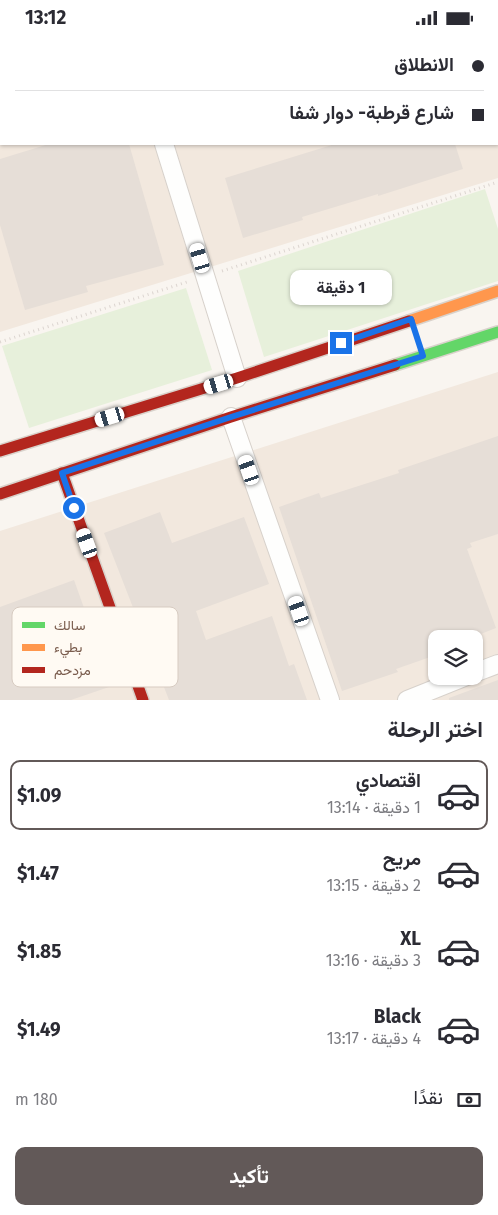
<!DOCTYPE html>
<html lang="ar">
<head>
<meta charset="utf-8">
<style>
	body { margin:0; font-family:"Fira Sans",Vazirmatn,sans-serif; background:#f2f2f3; color:#2b2b33; direction:rtl; height:100vh; display:flex; flex-direction:column; font-size:19px; white-space:nowrap }
	* { box-sizing:border-box; margin:0 }
	p { font-size:16px; color:#7c7c81 }
	.icon { flex:none; width:28px; height:28px; fill:none; stroke:currentColor; stroke-width:2; stroke-linecap:round; stroke-linejoin:round }
	.map { position:relative; height:665px; overflow:hidden; direction:ltr }
	.panel { display:flex; flex-direction:column; background:#fff; flex:1 }
	.panel>* { flex:none }
	.hud { position:absolute; left:0px; top:0px; width:499px; height:110px; box-shadow:0 1px 4px #0004; direction:rtl; display:grid; align-content:center; height:110px; padding:0 15px; background:#fff }
	.fabs { position:absolute; left:428px; top:595px; display:grid; gap:10px }
	.fabs a { display:grid; place-items:center; width:55px; height:55px; border-radius:10px; background:#fff; box-shadow:0 1px 4px #0004; font-size:25px }
	.end { position:absolute; width:22px; height:22px; margin:-11px; border:6px solid #1a73e8; background:#fff; box-shadow:0 0 0 2px #fff }
	.from { border-radius:50% }
	.bubble { position:absolute; height:35px; border-radius:10px; background:#fff; box-shadow:0 1px 4px #0004; font-size:16px; font-weight:700; line-height:35px; text-align:center; direction:rtl }
	.car { position:absolute; width:15px; height:30px; margin:-15px -8px; border-radius:6px; box-shadow:0 0 4px 1px #0007; background:linear-gradient(#fff 24%,#345 0 40%,#fff 0 76%,#345 0 86%,#fff 0) }
	.hud b { display:flex; align-items:center; gap:18px; height:48px; font-size:19px }
	.hud b+b { border-top:1px solid #e1e1e2 }
	.hud i { width:12px; height:12px; background:#2b2b33 }
	ul { padding:0; list-style:none }
	li { display:flex; align-items:center; gap:15px; height:70px; margin:0 10px 8px; padding:0 5px; border:2px solid transparent; border-radius:10px }
	li div { flex:1 }
	li b { display:block; font-size:19px }
	li em { font-style:normal; font-weight:700 }
	li.on { border-color:#625958 }
	li>.icon { width:45px; height:45px; stroke-width:1.5 }
	h2 { padding:0 15px; font-size:22px; line-height:60px }
	.pay { display:flex; align-items:center; gap:12px; height:55px; padding:0 15px; font-size:19px }
	.pay p { margin-inline-start:auto }
	.action { display:flex; gap:10px; margin-top:auto; padding:10px 15px }
	.action a { flex:1; height:58px; border-radius:10px; background:#625958; color:#fff; font-size:20px; font-weight:700; line-height:58px; text-align:center }
	.status { display:flex; justify-content:space-between; align-items:center; height:35px; padding:0 25px; background:#fff; direction:ltr }
	.status svg { height:14px; fill:currentColor }
	.map>svg:first-child { display:block }
	.residential { fill:#f2e8de; fill-rule:evenodd }
	.grass { fill:#e7f0db }
	.building { fill:#e6ded7 }
	.lines { fill:none; stroke-linecap:round; stroke-linejoin:round }
	.street-casing { stroke:#d7d1cb; stroke-width:20 }
	.fast-casing { stroke:#d9d2cb; stroke-width:14 }
	.slow-casing { stroke:#d9d2cb; stroke-width:14 }
	.jam-casing { stroke:#d9d2cb; stroke-width:14 }
	.path { stroke:#dcd5d0; stroke-width:3; stroke-dasharray:1 4; stroke-linecap:butt }
	.street { stroke:#fefefd; stroke-width:18 }
	.fast { stroke:#63d668; stroke-width:11 }
	.slow { stroke:#ff974d; stroke-width:11 }
	.jam { stroke:#b3261e; stroke-width:11 }
	.route { stroke:#1a73e8; stroke-width:6 }
	.key { fill:#fffaf3; stroke:#d7cbc1; stroke-width:1 }
	.key-label { font-size:14px; fill:#7a5c4d }
</style>
</head>
<body>
<div class="status"><b>13:12</b><svg viewBox="0 0 49 12"><path d="M0 12V9h3v3zM5 12V6h3v6zM10 12V3h3v9zM15 12V0h3v12zM26 1h20v11H26zM47 4h2v5h-2z"/></svg></div>
<div class="map">
<svg width="498" height="665" viewBox="0 0 498 665">
	<rect width="100%" height="100%" fill="#f9f5f0"/>
	<g class="residential">
		<path d="M0,0H498V143L0,297ZM1,1H498V109H1Z"/>
		<path d="M498,337V665H0V496ZM436,604H474V641H436Z"/>
	</g>
	<g class="grass">
		<polygon points="485,154 498,194 498,246 264,322 238,236"/>
		<polygon points="186,253 212,335 29,393 2,311"/>
	</g>
	<g class="building">
		<polygon points="49,109 129,109 164,230 86,251 88,257 25,275 0,190 0,124"/>
		<polygon points="335,109 455,109 463,134 378,161 378,159 302,182 303,185 243,203 225,143"/>
		<polygon points="498,401 498,499 470,508 472,512 467,514 496,593 468,604 436,604 436,620 396,634 398,637 342,656 279,472 319,458 321,463 399,438 398,435"/>
		<polygon points="160,477 172,508 244,482 269,549 196,576 206,605 272,581 289,631 294,629 307,665 169,665 104,498"/>
		<polygon points="74,545 89,587 86,588 109,652 71,665 0,665 0,572"/>
		<polygon points="498,645 498,665 449,665 449,663"/>
	</g>
	<g class="lines">
		<defs>
			<g id="street">
				<polyline points="130,0 130,1"/>
				<polyline points="194,0 194,1"/>
				<polyline points="291,1 295,0"/>
				<polyline points="498,87 498,89"/>
				<polyline points="164,109 237,343"/>
				<polyline points="231,382 330,665"/>
				<polyline points="474,638 498,629"/>
				<polyline points="407,665 467,641"/>
			</g>
			<polyline id="fast" points="395,330 498,297"/>
			<polyline id="slow" points="409,286 498,256"/>
			<g id="jam">
				<polyline points="0,416 237,343 409,286"/>
				<polyline points="62,438 143,665"/>
				<polyline points="0,459 231,382 395,330"/>
			</g>
		</defs>
		<use href="#street" class="street-casing"/>
		<use href="#fast" class="fast-casing"/>
		<use href="#slow" class="slow-casing"/>
		<use href="#jam" class="jam-casing"/>
		<g class="path">
			<polyline points="489,0 489,1"/>
			<polyline points="498,26 498,27"/>
			<polyline points="222,236 498,147"/>
			<polyline points="0,307 190,246"/>
		</g>
		<use href="#street" class="street"/>
		<use href="#fast" class="fast"/>
		<use href="#slow" class="slow"/>
		<use href="#jam" class="jam"/>
	</g>
	<g class="lines">
		<polyline class="route" points="74,473 62,438 231,382 423,321 411,284 341,308"/>
	</g>
	<rect x="12" y="572" width="166" height="80" rx="8" class="key"/>
	<rect x="22" y="587" width="23" height="6" fill="#63d668"/>
	<rect x="22" y="609" width="23" height="7" fill="#ff974d"/>
	<rect x="22" y="632" width="23" height="6" fill="#b3261e"/>
	<g class="key-label">
		<text x="54" y="595">سالك</text>
		<text x="54" y="617">بطيء</text>
		<text x="54" y="640">مزدحم</text>
	</g>
</svg>
<div class="fabs">
<a><svg class="icon" aria-label="layers" viewBox="0 0 24 24"><path d="M12 4l9 5-9 5-9-5zM3 14l9 5 9-5"/></svg></a>
</div>
<i class="end from" style="left:74px;top:473px"></i>
<i class="end" style="left:341px;top:308px"></i>
<div class="bubble" style="left:290px;top:235px;width:102px">1 دقيقة</div>
<i class="car" style="left:200px;top:223px;rotate:343deg"></i>
<i class="car" style="left:219px;top:349px;rotate:253deg"></i>
<i class="car" style="left:110px;top:382px;rotate:253deg"></i>
<i class="car" style="left:249px;top:435px;rotate:341deg"></i>
<i class="car" style="left:87px;top:508px;rotate:340deg"></i>
<i class="car" style="left:299px;top:576px;rotate:341deg"></i>
<div class="hud">
<b><i class="from"></i>الانطلاق</b>
<b><i></i>شارع قرطبة- دوار شفا</b>
</div>
</div>
<section class="panel">
<h2>اختر الرحلة</h2>
<ul>
<li class="on"><svg class="icon" aria-label="car" viewBox="0 0 24 24"><path d="M5 17H2v-5l4-1 3-4h7l3 4 3 1v5h-3M9 17h6M6 11h13"/><circle cx="7" cy="17" r="2"/><circle cx="17" cy="17" r="2"/></svg><div><b>اقتصادي</b><p>1 دقيقة · 13:14</p></div><em>$1.09</em></li>
<li><svg class="icon" aria-label="car" viewBox="0 0 24 24"><path d="M5 17H2v-5l4-1 3-4h7l3 4 3 1v5h-3M9 17h6M6 11h13"/><circle cx="7" cy="17" r="2"/><circle cx="17" cy="17" r="2"/></svg><div><b>مريح</b><p>2 دقيقة · 13:15</p></div><em>$1.47</em></li>
<li><svg class="icon" aria-label="car" viewBox="0 0 24 24"><path d="M5 17H2v-5l4-1 3-4h7l3 4 3 1v5h-3M9 17h6M6 11h13"/><circle cx="7" cy="17" r="2"/><circle cx="17" cy="17" r="2"/></svg><div><b>XL</b><p>3 دقيقة · 13:16</p></div><em>$1.85</em></li>
<li><svg class="icon" aria-label="car" viewBox="0 0 24 24"><path d="M5 17H2v-5l4-1 3-4h7l3 4 3 1v5h-3M9 17h6M6 11h13"/><circle cx="7" cy="17" r="2"/><circle cx="17" cy="17" r="2"/></svg><div><b>Black</b><p>4 دقيقة · 13:17</p></div><em>$1.49</em></li>
</ul>
<div class="pay"><svg class="icon" aria-label="cash" viewBox="0 0 24 24"><path d="M3 7h18v10H3z"/><circle cx="12" cy="12" r="2"/></svg>نقدًا<p>180 m</p></div>
<div class="action"><a>تأكيد</a></div>
</section>
</body>
</html>
